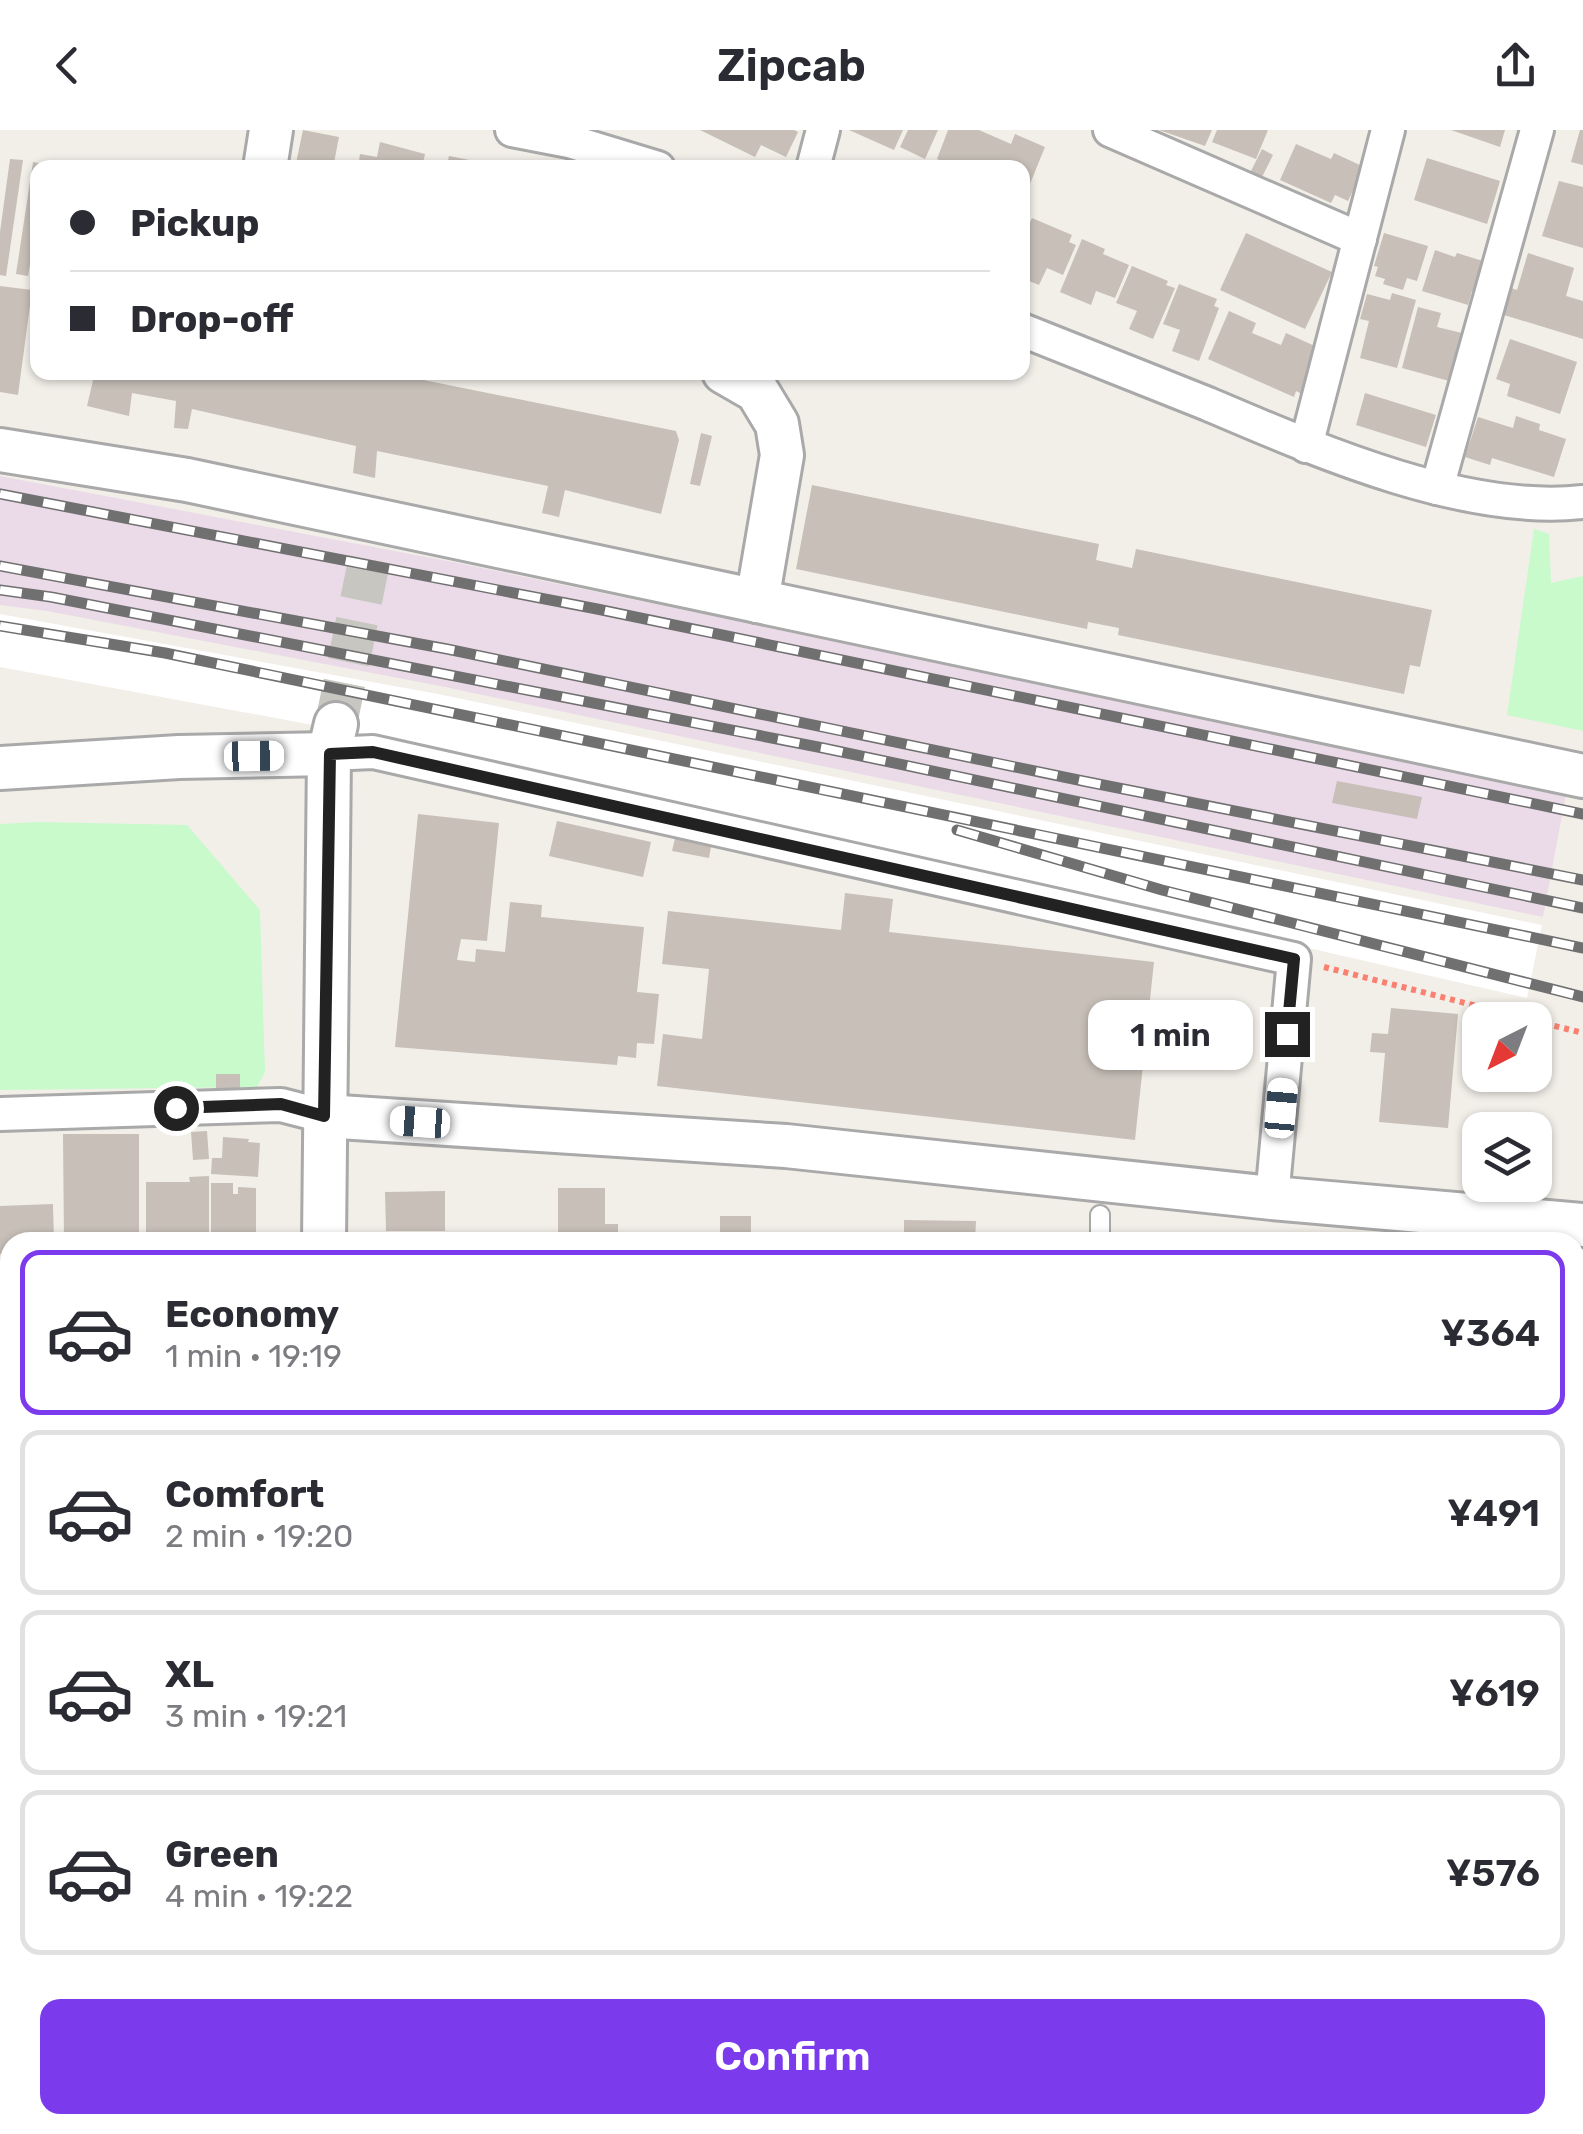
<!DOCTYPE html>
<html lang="en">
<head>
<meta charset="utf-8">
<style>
	body { margin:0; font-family:Rubik,sans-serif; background:#f2f2f3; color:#2b2b33; height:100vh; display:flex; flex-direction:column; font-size:38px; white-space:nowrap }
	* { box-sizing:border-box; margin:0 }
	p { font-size:32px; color:#7c7c81 }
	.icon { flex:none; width:55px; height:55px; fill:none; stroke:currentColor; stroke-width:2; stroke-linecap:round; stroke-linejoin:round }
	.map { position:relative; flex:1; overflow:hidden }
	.side { position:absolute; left:0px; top:1102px; width:1585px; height:902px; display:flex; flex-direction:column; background:#fff; border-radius:30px 30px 0 0; box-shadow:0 2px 8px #0004 }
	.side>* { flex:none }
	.top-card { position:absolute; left:30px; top:30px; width:1000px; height:220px; border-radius:20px; box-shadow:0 2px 8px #0004; display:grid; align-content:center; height:220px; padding:0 40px; background:#fff }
	.needle { width:65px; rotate:222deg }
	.buttons { position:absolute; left:1462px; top:872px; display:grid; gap:20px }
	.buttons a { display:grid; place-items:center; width:90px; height:90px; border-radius:20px; background:#fff; box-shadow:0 2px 8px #0004; font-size:50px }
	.end { position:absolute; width:45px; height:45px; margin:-22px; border:12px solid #222; background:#fff; box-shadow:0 0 0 5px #fff }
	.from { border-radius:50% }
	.bubble { position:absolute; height:70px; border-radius:20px; background:#fff; box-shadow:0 2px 8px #0004; font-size:32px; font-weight:600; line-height:70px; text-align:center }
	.car { position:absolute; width:30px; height:60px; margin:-30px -15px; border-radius:12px; box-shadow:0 0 8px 2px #0007; background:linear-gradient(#fff 24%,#345 0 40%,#fff 0 76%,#345 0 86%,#fff 0) }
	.top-card b { display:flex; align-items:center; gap:35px; height:95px; font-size:38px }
	.top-card b+b { border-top:2px solid #e1e1e2 }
	.top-card i { width:25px; height:25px; background:#2b2b33 }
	ul { padding:18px 0 0; list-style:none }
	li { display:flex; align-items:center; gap:30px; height:165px; margin:0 20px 15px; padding:0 20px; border:5px solid #e1e1e2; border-radius:20px }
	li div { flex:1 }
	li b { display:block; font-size:38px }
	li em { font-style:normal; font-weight:600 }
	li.active { border-color:#7c3aed }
	li>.icon { width:90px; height:90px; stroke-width:1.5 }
	.action { display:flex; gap:20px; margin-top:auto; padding:20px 40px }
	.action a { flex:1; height:115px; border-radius:20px; background:#7c3aed; color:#fff; font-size:40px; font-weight:600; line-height:115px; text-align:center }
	header { display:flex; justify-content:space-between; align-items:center; height:130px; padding:0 40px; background:#fff; font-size:45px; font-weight:600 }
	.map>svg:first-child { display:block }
	.industrial { fill:#ebdbe8 }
	.park { fill:#c8facc }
	.pier { fill:#fff }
	.building { fill:#c7bfb8 }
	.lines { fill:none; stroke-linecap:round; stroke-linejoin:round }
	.tertiary-tunnel { stroke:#c8c6c1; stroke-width:42; stroke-dasharray:42 21; stroke-linecap:butt }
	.service-casing { stroke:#a9a9a9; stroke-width:22 }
	.minor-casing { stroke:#a9a9a9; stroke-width:38 }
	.tertiary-casing { stroke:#a9a9a9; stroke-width:48 }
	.trunk-casing { stroke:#dc2a67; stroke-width:60 }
	.path { stroke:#fa8072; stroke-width:6; stroke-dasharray:5 5; stroke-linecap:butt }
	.service { stroke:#fff; stroke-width:18 }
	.minor { stroke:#fff; stroke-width:32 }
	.tertiary { stroke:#fff; stroke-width:42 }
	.trunk { stroke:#f2b4a3; stroke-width:55 }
	.rail-casing { stroke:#707070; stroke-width:11 }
	.rail { stroke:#fff; stroke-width:8; stroke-dasharray:22; stroke-linecap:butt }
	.route { stroke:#222; stroke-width:12 }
</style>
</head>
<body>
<header><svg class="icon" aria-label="back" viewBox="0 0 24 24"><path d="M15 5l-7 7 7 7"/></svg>Zipcab<svg class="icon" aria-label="share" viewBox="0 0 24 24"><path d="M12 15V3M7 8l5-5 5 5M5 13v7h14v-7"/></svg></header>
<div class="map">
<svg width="1583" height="2004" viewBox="0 0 1583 2004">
	<rect width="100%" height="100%" fill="#f2efe9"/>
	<polygon class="industrial" points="0,346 458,433 1566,664 1543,787 440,556 47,481 0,475"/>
	<g class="park">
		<polygon points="1534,399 1549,404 1551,453 1583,446 1583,601 1507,585"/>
		<polygon points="38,692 187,695 260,780 265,942 257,957 0,960 0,694"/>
	</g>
	<polygon class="pier" points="0,484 438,564 1542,795 1527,868 426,616 0,537"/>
	<g class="building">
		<polygon points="303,0 339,7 333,38 295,38"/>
		<polygon points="700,0 794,0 798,2 786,27 761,15 755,27"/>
		<polygon points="849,0 903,0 894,20"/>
		<polygon points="908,0 938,0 925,29 900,17"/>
		<polygon points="948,0 979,0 1011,14 1015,4 1045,17 1023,71 1022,38 958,38 937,29"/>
		<polygon points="1159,0 1212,0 1205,16"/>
		<polygon points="1217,0 1268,0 1256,29 1212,12"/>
		<polygon points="1451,0 1505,0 1500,17"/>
		<polygon points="1580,0 1583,0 1583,35 1571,32"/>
		<polygon points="380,12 425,24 422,38 358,38 360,24 377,27"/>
		<polygon points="1296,14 1331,29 1334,23 1364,37 1348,71 1335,65 1331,73 1280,50"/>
		<polygon points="1262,19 1273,25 1259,53 1248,47"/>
		<polygon points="449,26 490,34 489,38 446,38"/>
		<polygon points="1427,28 1500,51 1487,94 1414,70"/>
		<polygon points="10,29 23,30 6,146 0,145 0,102"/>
		<polygon points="33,32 45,34 45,38 38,38 38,85 28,146 16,144"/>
		<polygon points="1559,51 1583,57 1583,118 1542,106"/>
		<polygon points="1032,88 1072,105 1069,112 1076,115 1063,145 1047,138 1039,155 1022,148 1022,109"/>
		<polygon points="1246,103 1332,142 1305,199 1220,160"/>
		<polygon points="1384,103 1428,116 1417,151 1407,148 1403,160 1383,154 1385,149 1375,146 1378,137 1374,136"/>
		<polygon points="1082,109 1105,119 1103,124 1129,135 1115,168 1096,161 1091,175 1060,162"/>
		<polygon points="1435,120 1455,127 1457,123 1486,132 1476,162 1472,161 1468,175 1422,161"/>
		<polygon points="1528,123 1574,138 1566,166 1583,171 1583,209 1504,185 1511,158 1517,160"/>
		<polygon points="1132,136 1168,151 1166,155 1175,158 1153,209 1129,199 1137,181 1116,173"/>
		<polygon points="1179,154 1217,169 1214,176 1219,178 1199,231 1172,221 1180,200 1163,194"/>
		<polygon points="0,156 32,160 18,265 0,262"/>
		<polygon points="1392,163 1416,170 1397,238 1360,228 1369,191 1360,189 1367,164 1390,170"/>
		<polygon points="1418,177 1441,183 1437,197 1462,203 1449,251 1402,238"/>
		<polygon points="1229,181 1256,193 1252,203 1281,215 1286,203 1317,217 1304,265 1296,261 1294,267 1208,229"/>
		<polygon points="1510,209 1577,232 1560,284 1507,266 1510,254 1496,249"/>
		<polygon points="95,242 384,242 676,301 679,310 661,384 565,360 559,387 542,383 548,356 377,321 375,348 353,343 356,316 192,279 188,299 174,298 176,271 132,263 129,286 87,276"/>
		<polygon points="1365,263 1436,285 1426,317 1356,295"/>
		<polygon points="1516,286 1540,294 1539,300 1566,309 1554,347 1492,328 1490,335 1465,327 1478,287 1513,298"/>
		<polygon points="701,303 712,306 700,356 690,354"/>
		<polygon points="812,355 1099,414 1096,430 1132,438 1136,419 1432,480 1420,537 1410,535 1404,564 1118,505 1119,498 1088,492 1087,499 796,439"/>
		<polygon points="1337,651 1422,667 1417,689 1332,673"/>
		<polygon points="418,684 499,693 487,811 461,809 457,830 475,832 476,819 505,822 510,772 542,775 541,787 644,797 637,862 659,864 654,914 637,913 636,928 618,926 617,935 395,917"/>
		<polygon points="557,691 651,712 643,747 549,726"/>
		<polygon points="676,704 712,711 709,728 672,721"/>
		<polygon points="845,763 893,769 889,802 1154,832 1135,1010 657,956 663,904 702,909 709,839 662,834 668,781 841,800"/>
		<polygon points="1391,878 1458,884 1448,998 1379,992 1385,923 1370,922 1372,903 1388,904"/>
		<rect x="216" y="944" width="24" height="15"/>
		<polygon points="207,1001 209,1029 193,1030 191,1002"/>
		<polygon points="63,1004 139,1004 139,1112 64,1112"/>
		<polygon points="223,1007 249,1009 248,1012 260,1013 258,1047 211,1044 212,1028 222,1028"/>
		<polygon points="209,1046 209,1112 146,1112 146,1052 190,1052 189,1047"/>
		<polygon points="211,1053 233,1053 233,1064 238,1064 238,1057 256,1058 256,1112 211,1112"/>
		<polygon points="558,1058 605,1058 605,1094 618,1094 618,1112 558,1112"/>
		<polygon points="445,1061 445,1101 386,1101 385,1062"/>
		<polygon points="53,1074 54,1112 10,1112 10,1124 0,1124 0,1076"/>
		<rect x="720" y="1086" width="31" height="26"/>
		<polygon points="904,1090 976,1091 975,1112 904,1112"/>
		<polygon points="1575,1576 1583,1576 1583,1644 1578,1644"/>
		<polygon points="1583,1658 1583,1680 1575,1681 1575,1659"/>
		<rect x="1575" y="1699" width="8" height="62"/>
		<polygon points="1583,1973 1583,2004 1558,2004 1565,1995 1575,1995 1575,1983"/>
		<polygon points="545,1995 580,1995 574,2004 559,2004"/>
		<polygon points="656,1995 756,1995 746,2004 664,2004"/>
		<polygon points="857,1995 932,1995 930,2004 864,2004"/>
		<polygon points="968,1995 1015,1995 1014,1999 1006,1997 1004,2004 965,2004"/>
		<polygon points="1090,1995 1143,1995 1147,2004 1095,2004"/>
		<polygon points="1244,1995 1292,1995 1294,2000 1285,2004 1248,2004"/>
	</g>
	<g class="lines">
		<polyline class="tertiary-tunnel" points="336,594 372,417"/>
		<defs>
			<polyline id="service" points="1100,1085 1100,1112"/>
			<g id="minor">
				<polyline points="512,0 569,11 658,38"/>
				<polyline points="1110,0 1360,109"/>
				<polyline points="813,38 823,0"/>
				<path d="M1022,200C1084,225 1146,249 1208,274C1316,320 1464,385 1583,372"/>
				<polyline points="1306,316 1388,0"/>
				<polyline points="1437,358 1537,0"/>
				<polyline points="329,624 373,622 1294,829 1272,1068"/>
				<polyline points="0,984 281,975 324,986"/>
				<polyline points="628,1995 637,2004"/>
				<polyline points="1085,1995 1088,2004"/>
				<polyline points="1204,1995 1208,2004"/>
			</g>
			<g id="tertiary">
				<polyline points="265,38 271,0"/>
				<polyline points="724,242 757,261 777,294 782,325 757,471"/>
				<polyline points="0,320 187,350 1583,646"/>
				<polyline points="0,638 179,627 329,624"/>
				<polyline points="324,986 786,1016 1272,1068 1583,1095"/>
				<polyline points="324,1112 329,624 336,594"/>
				<polyline points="284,1995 284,2004"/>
			</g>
			<g id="trunk">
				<polyline points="1575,1416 1583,1416"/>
				<polyline points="0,1423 10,1423"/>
				<polyline points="1575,1474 1583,1474"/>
				<polyline points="0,1486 10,1486"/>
			</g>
		</defs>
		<use href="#service" class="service-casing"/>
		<use href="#minor" class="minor-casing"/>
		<use href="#tertiary" class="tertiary-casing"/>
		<use href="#trunk" class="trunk-casing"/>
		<g class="path">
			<polyline points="1324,837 1532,890"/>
			<polyline points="1535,891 1583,903"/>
		</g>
		<use href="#service" class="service"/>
		<use href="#minor" class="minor"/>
		<use href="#tertiary" class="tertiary"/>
		<use href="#trunk" class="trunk"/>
		<defs>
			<g id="rail">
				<polyline points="0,364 597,479 1583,684"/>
				<polyline points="0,436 447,519 1083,651 1583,750"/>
				<polyline points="0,460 51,467 823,618 1583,778"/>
				<polyline points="0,496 165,523 1583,818"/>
				<polyline points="957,700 1162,760 1583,867"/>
			</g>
		</defs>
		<use href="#rail" class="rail-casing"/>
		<use href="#rail" class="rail"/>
	</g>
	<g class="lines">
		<polyline class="route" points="176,978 281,974 324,986 330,624 373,622 1294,829 1287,904"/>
	</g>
</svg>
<div class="buttons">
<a><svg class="needle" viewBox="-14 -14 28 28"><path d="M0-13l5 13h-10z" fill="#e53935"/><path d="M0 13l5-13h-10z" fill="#7c7c81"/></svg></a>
<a><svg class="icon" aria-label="layers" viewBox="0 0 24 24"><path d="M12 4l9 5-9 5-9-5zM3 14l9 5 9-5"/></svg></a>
</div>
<i class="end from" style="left:176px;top:978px"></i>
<i class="end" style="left:1287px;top:904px"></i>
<div class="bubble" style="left:1088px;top:870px;width:165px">1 min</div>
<i class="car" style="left:254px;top:626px;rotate:89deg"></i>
<i class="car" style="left:1281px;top:978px;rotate:5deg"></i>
<i class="car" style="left:420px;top:992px;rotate:274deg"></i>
<div class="top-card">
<b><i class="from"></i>Pickup</b>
<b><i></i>Drop-off</b>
</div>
<section class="side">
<ul>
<li class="active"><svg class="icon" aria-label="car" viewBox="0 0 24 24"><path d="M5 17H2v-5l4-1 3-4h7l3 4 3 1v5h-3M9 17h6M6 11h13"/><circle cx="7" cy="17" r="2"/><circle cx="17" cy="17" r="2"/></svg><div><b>Economy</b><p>1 min · 19:19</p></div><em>¥364</em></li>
<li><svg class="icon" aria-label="car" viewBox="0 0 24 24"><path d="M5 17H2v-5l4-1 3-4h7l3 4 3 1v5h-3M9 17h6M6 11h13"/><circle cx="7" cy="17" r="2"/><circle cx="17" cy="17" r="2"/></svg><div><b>Comfort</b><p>2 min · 19:20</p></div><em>¥491</em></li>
<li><svg class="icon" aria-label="car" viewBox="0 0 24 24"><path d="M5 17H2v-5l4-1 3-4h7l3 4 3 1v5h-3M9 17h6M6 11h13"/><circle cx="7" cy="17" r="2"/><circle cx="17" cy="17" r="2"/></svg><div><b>XL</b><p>3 min · 19:21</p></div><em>¥619</em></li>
<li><svg class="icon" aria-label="car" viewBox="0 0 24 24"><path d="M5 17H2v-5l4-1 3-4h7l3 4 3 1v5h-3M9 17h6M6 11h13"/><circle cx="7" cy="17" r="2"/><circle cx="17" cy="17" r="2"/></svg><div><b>Green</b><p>4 min · 19:22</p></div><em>¥576</em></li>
</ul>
<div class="action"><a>Confirm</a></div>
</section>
</div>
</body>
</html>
